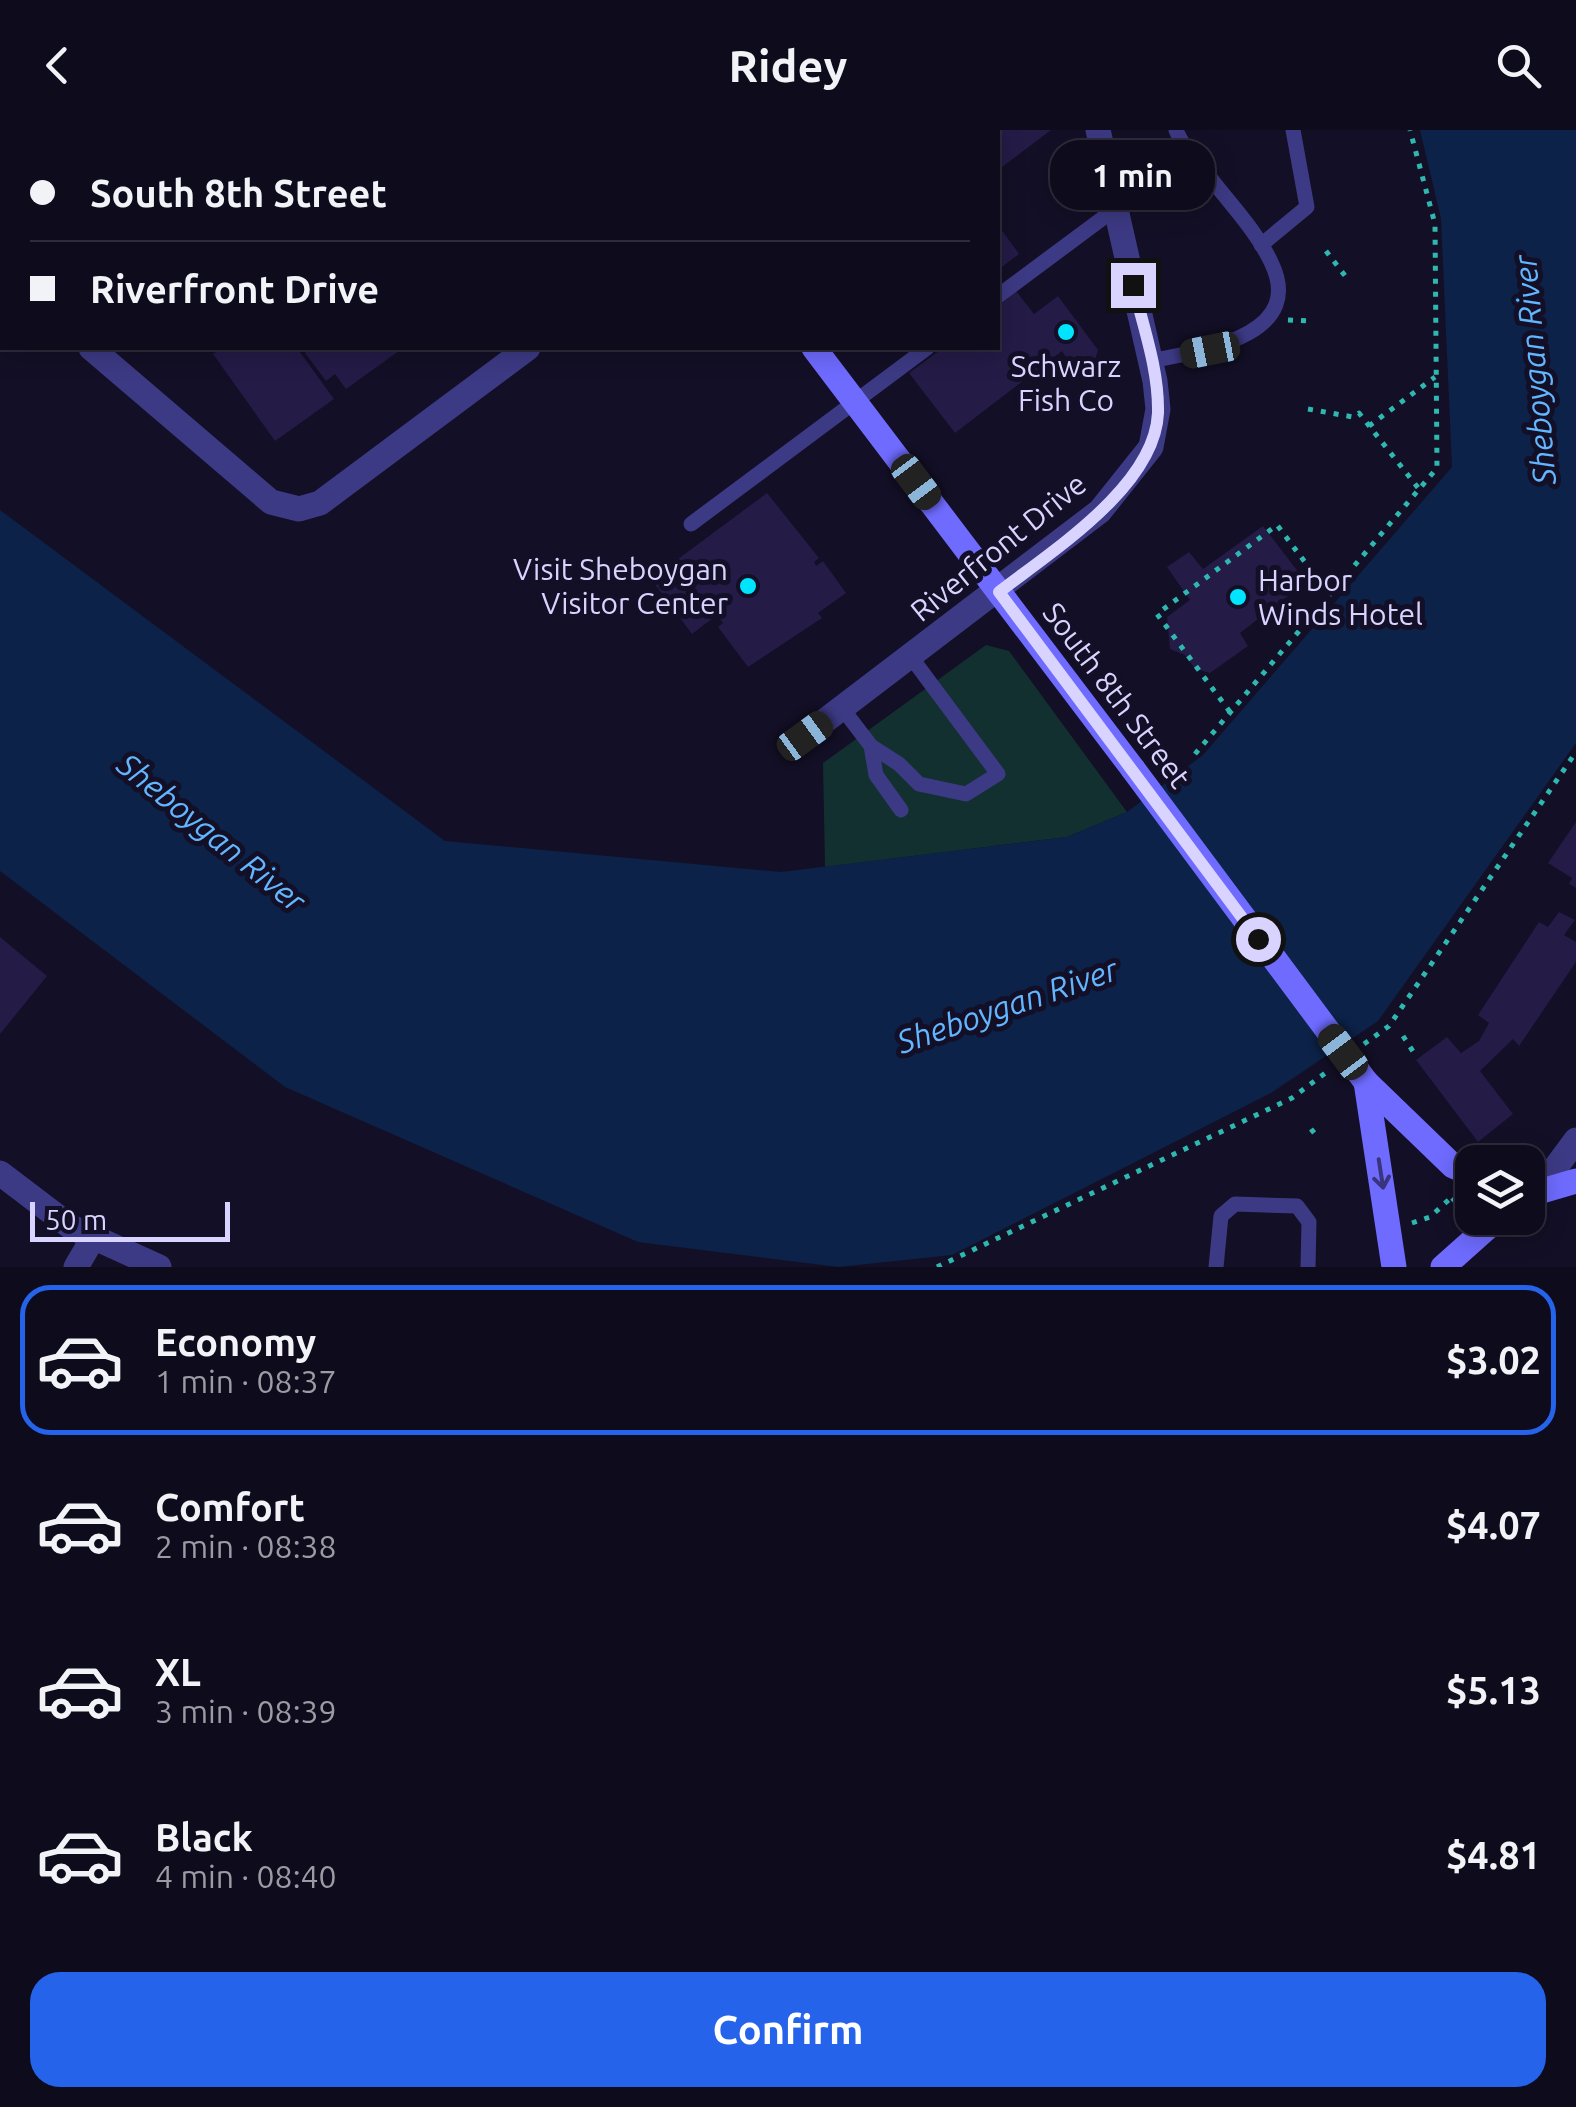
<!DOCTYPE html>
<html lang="en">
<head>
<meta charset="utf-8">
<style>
	body { margin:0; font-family:Ubuntu,sans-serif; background:#171425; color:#f1f3f6; height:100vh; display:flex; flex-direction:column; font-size:38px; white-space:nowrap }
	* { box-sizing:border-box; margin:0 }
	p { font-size:32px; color:#9b9ba3 }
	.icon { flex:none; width:55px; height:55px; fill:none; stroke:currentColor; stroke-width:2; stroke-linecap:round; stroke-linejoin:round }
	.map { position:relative; height:1137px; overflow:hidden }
	.side { display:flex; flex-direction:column; background:#0e0b1c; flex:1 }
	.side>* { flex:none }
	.top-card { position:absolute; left:0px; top:0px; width:1000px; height:220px; box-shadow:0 5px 25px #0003,0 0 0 2px #2e2b3b; display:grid; align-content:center; height:220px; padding:0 30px; background:#0e0b1c }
	.tools { position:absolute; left:1455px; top:1015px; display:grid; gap:20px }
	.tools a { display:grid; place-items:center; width:90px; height:90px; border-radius:20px; background:#0e0b1c; box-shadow:0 5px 25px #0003,0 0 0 2px #2e2b3b; font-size:50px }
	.scale { position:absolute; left:30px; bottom:25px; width:200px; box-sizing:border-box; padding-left:10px; border:5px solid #d9d4ff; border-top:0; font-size:28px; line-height:35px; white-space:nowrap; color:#d9d4ff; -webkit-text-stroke:8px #130f26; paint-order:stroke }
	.end { position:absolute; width:45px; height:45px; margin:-22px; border:12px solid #d9d4ff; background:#111; box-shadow:0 0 0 5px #111 }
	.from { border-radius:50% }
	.bubble { position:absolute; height:70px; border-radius:30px; background:#0e0b1c; box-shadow:0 5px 25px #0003,0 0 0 2px #2e2b3b; font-size:32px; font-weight:700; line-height:70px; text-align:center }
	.car { position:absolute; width:30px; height:60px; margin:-30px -15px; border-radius:12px; box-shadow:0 0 8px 2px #0007; background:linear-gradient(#222 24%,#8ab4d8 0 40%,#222 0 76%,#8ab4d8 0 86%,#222 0) }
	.top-card b { display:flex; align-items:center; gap:35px; height:95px; font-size:38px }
	.top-card b+b { border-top:2px solid #2e2b3b }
	.top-card i { width:25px; height:25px; background:#f1f3f6 }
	ul { padding:18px 0 0; list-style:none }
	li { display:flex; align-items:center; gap:30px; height:150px; margin:0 20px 15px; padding:0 10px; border:5px solid transparent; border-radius:30px }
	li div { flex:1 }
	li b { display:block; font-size:38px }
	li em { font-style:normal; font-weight:700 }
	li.on { border-color:#2563eb }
	li>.icon { width:90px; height:90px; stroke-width:1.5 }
	.primary-button { display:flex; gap:20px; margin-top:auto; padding:20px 30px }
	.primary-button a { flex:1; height:115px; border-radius:30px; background:#2563eb; color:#fff; font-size:40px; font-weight:700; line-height:115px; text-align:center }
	header { display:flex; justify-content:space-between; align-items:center; height:130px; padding:0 30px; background:#0e0b1c; font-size:45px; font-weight:700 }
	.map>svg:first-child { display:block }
	.green { fill:#12302f }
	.water { fill:#0c2248 }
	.building { fill:#241b47 }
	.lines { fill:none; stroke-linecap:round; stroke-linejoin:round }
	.path { stroke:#2fb8b0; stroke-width:5; stroke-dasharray:5 8; stroke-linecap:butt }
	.lane { stroke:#3d3a85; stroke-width:15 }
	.street { stroke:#3d3a85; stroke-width:25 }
	.secondary { stroke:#6f6bff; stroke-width:25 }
	.secondary-bridge { stroke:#6f6bff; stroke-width:25 }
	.oneway { stroke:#38347d }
	.route { stroke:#d9d4ff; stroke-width:12 }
	.poi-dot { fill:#00e5ff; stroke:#130f26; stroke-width:4 }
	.labels { text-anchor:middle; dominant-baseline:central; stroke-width:10; stroke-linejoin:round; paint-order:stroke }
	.poi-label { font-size:30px; fill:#d9d4ff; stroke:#130f26 }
	.street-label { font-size:30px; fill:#d9d4ff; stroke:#130f26 }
	.water-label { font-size:32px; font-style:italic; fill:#62b6ff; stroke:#130f26 }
</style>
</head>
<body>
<header><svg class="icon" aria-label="back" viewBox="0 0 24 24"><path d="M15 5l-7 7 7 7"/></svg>Ridey<svg class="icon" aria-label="search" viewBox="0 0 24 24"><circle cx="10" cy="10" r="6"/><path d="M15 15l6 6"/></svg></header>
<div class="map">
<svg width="1576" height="1137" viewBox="0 0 1576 1137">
	<rect width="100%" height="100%" fill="#130f26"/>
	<polygon class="green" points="986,515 1009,521 1127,682 1067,707 825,737 823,633"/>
	<polygon class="water" points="1420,0 1576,0 1576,613 1378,891 1271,963 952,1125 838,1137 638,1112 285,957 0,741 0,380 445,711 781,742 1067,707 1127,682 1203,625 1452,337 1441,89"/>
	<g class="building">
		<polygon points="998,0 1051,0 998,40"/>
		<polygon points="998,95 1019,124 998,140"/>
		<polygon points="1016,161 1034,184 1058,166 1098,220 1095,230 1077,244 1062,221 955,303 909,243 943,218 998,218 998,176"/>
		<polygon points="223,218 297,218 334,269 275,311 213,224"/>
		<polygon points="308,218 403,218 346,259 335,244 326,251 305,223"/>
		<polygon points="767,363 819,428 814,432 816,436 823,431 846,463 818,483 822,488 748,537 718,497 723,493 717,485 692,504 651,449"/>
		<polygon points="1263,396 1306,452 1240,503 1248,516 1210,543 1195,539 1185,525 1170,519 1167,487 1190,470 1167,437 1189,422 1203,439"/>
		<polygon points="1576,692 1576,758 1569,754 1572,748 1548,733"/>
		<polygon points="1559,782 1575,790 1564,805 1576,812 1576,832 1519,916 1513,909 1480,941 1513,984 1478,1012 1416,930 1447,907 1461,923 1479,911 1489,893 1478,885 1539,792 1548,797"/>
		<polygon points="0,807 47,846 0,904"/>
	</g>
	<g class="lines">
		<g class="path">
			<polyline points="1326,121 1349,151"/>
			<polyline points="1288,190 1310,191"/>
			<polyline points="1308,279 1353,287 1359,283 1419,359"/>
			<polyline points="1369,296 1435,247"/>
			<polyline points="1230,582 1157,484 1277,395 1329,464"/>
			<polyline points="1195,624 1437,338 1435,94 1410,0"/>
			<polyline points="1403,906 1416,926"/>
			<polyline points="1364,914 1389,896 1576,622"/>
			<polyline points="1311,999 1319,1009"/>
			<polyline points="1452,1068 1468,1084"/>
			<polyline points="1412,1093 1430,1087 1454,1065"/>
			<polyline points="937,1137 1292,968 1328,941"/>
		</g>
		<g class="lane">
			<polyline points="1261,115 1307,77 1293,0"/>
			<polyline points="998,166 1115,79"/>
			<path d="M1151,231C1199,221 1308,207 1271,132C1257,102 1232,76 1212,50C1200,35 1183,18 1176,0"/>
			<polyline points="691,394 927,218"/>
			<polyline points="842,578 871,616 899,634 919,654 966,664 998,644 911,527"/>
			<polyline points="871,616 876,645 901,680"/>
			<polyline points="1216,1137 1221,1086 1235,1074 1297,1076 1309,1092 1308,1137"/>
		</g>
		<g class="street">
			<polyline points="0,137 2,139"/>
			<polyline points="91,218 271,372 299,379 320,373 528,218"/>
			<polyline points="805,606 1100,381 1151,317 1158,279 1155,251 1098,0"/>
			<polyline points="0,1043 71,1097 159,1137"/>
			<polyline points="1539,1060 1576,1010"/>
			<polyline points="76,1137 93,1108"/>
		</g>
		<g class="secondary">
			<polyline points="652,0 654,2"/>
			<polyline points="814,218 1133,639"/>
			<polyline points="1366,952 1394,1137"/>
			<polyline points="1366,952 1453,1036 1472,1044"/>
			<polyline points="1528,1065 1576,1051"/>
			<polyline points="1443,1137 1498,1088"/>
		</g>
		<polyline class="secondary-bridge" points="1133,639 1366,952"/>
	</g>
	<defs><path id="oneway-shaft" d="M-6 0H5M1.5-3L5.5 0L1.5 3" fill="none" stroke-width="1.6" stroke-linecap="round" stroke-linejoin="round" transform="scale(2.5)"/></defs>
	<use class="oneway" href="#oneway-shaft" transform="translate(1381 1044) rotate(81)"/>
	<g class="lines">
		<path class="route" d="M1133,155C1143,196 1159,240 1158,283C1155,356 1052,421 999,462L1258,809"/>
	</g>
	<g class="poi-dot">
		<circle cx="1066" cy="202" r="10"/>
		<circle cx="748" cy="456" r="10"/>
		<circle cx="1238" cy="467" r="10"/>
	</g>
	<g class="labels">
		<g class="poi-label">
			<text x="1066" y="236">Schwarz<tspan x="1066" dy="34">Fish Co</tspan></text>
			<text x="728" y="439" text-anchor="end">Visit Sheboygan<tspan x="728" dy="34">Visitor Center</tspan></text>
			<text x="1258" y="450" text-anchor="start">Harbor<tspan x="1258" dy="34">Winds Hotel</tspan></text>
		</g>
		<g class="street-label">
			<text transform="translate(998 417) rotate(-39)">Riverfront Drive</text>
			<text transform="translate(1117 565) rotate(53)">South 8th Street</text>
		</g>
		<g class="water-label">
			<text transform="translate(1534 240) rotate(-95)">Sheboygan River</text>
			<text transform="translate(212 702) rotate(39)">Sheboygan River</text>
			<text transform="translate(1007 875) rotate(-19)">Sheboygan River</text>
		</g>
	</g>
</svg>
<div class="tools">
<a><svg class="icon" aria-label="layers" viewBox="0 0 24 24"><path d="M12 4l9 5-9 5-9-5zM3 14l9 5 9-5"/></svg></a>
</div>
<div class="scale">50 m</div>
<i class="end from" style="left:1258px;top:809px"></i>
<i class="end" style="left:1133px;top:155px"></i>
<div class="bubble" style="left:1050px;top:10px;width:165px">1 min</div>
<i class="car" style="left:1210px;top:220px;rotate:259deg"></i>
<i class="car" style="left:916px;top:352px;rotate:143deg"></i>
<i class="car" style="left:805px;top:606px;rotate:54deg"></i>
<i class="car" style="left:1343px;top:922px;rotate:323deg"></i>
<div class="top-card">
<b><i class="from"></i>South 8th Street</b>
<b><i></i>Riverfront Drive</b>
</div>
</div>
<section class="side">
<ul>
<li class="on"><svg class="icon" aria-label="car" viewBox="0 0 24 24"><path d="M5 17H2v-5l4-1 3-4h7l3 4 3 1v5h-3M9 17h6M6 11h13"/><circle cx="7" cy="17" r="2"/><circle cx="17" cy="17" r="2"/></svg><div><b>Economy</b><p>1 min · 08:37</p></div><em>$3.02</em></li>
<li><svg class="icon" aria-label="car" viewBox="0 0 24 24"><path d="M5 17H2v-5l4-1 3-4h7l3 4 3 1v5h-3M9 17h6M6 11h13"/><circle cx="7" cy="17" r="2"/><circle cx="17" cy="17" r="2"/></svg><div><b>Comfort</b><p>2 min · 08:38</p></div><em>$4.07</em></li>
<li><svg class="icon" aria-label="car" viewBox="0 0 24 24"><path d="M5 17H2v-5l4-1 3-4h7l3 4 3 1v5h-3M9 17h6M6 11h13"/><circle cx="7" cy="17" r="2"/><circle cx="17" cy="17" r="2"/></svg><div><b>XL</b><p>3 min · 08:39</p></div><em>$5.13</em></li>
<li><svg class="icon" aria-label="car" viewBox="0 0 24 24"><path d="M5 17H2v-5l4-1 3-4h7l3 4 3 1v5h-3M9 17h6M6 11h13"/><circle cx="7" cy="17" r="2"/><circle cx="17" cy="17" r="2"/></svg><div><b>Black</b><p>4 min · 08:40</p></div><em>$4.81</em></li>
</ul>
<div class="primary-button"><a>Confirm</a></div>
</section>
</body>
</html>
